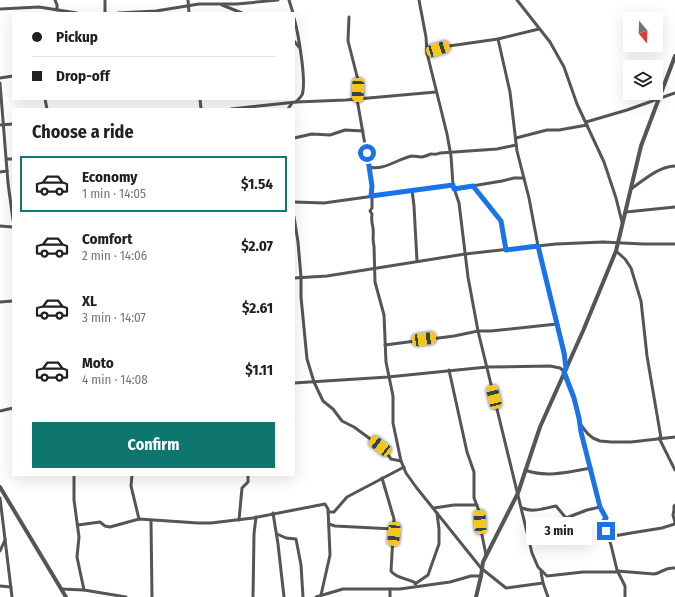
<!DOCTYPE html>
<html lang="en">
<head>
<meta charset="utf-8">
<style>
	body { margin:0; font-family:"Fira Sans Condensed",sans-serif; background:#f2f2f2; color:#202124; height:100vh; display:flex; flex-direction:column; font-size:15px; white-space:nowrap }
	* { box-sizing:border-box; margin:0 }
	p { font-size:13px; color:#757577 }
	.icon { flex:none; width:22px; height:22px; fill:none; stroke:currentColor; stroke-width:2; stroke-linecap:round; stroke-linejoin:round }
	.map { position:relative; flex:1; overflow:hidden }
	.drawer { position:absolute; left:12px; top:108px; width:283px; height:368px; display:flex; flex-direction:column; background:#fff; border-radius:0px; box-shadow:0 4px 16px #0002 }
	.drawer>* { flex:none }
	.guide { position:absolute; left:12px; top:12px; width:283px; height:88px; border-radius:0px; box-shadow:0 4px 16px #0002; display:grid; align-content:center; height:88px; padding:0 20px; background:#fff }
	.needle { width:26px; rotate:161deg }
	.buttons { position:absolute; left:623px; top:12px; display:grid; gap:8px }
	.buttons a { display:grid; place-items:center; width:40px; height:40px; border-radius:0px; background:#fff; box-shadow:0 4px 16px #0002; font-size:20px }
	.end { position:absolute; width:18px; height:18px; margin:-9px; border:5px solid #1a73e8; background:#fff; box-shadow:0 0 0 2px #fff }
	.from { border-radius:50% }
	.bubble { position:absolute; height:28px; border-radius:0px; background:#fff; box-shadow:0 4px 16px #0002; font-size:13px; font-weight:700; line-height:28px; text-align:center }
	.car { position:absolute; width:12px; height:24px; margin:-12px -6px; border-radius:5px; box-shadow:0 0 3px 1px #0007; background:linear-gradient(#f5c518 24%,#345 0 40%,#f5c518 0 76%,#345 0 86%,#f5c518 0) }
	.guide b { display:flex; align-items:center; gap:14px; height:38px; font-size:15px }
	.guide b+b { border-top:1px solid #e0e0e0 }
	.guide i { width:10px; height:10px; background:#202124 }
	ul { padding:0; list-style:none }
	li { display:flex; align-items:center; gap:12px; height:56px; margin:0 8px 6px; padding:0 12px; border:2px solid transparent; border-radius:0px }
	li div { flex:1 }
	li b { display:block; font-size:15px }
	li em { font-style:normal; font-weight:700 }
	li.current { border-color:#0f766e }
	li>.icon { width:36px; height:36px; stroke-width:1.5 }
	h2 { padding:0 20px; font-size:18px; line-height:48px }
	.cta { display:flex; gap:8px; margin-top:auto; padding:8px 20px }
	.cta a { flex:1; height:46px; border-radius:0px; background:#0f766e; color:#fff; font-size:16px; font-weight:700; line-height:46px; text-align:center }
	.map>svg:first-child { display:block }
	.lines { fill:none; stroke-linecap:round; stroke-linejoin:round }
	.minor { stroke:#555; stroke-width:3 }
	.tertiary { stroke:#555; stroke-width:4 }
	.route { stroke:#1a73e8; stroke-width:5 }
</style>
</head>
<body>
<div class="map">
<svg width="675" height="597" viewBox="0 0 675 597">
	<rect width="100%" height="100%" fill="#fff"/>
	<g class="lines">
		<g class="minor">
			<polyline points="55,0 57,5 57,10"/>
			<polyline points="105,0 105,13"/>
			<polyline points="188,0 189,13"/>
			<polyline points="289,0 293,13"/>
			<polyline points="419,0 426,37 427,53 447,134 451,156 453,185 459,203 468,277 478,331 532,553 538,567 547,576 583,572 618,572 625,586 625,597"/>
			<polyline points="517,0 550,42 564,67 577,104 604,162 616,198 622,222"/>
			<polyline points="222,5 242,13"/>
			<polyline points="0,9 39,7 77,13"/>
			<polyline points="118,13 156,11 199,4 237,4 278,0"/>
			<path d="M349,17L348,41L358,80L357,99L372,185V208L370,211L372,214C371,221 372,222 373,228C374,234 372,240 374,246L375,282L384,315L386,362L393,396V423L401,461L406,473L416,487L481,568L506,588L543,583"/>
			<path d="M294,18C298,32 307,82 302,95C300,98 298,100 296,102"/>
			<polyline points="498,39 510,92 517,151 529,198 538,246 565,353 566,367"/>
			<polyline points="294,41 299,47"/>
			<polyline points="427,53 449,46 498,39 539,29"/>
			<polyline points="0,78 13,76"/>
			<polyline points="0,83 8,183 13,220"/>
			<polyline points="45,99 47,109"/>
			<polyline points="200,99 201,109"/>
			<polyline points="231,109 296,102 346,100 436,92"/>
			<polyline points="288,109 292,103"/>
			<polyline points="586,122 627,110 675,93"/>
			<polyline points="0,125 13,124"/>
			<polyline points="294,138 312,134 330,135 345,130 363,131"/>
			<polyline points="516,138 547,130 559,130 587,125"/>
			<polyline points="7,159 13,159"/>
			<path d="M369,167C384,171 397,159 412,156C416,156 418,157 421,157C424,157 428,155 431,154C434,154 436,155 440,153L497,149L516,145"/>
			<polyline points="0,172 7,171"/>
			<polyline points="473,186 501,221 506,250"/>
			<polyline points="454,189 502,181 514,178 524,178"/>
			<path d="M631,189C645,179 658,167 675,166"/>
			<polyline points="412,190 414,206 417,261"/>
			<polyline points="294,202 324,203 453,185"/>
			<polyline points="626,212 675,207"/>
			<polyline points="294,217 298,242 301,277 301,297 307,359 314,382 323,401 333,409 342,421 354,427 369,438 388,455 391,459 401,461"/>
			<polyline points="0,226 13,227"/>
			<polyline points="616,251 625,259 631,268 641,301 647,356 661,438"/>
			<polyline points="294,278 327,276 465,254 556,244 603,242 643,244 675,244"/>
			<polyline points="0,302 13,301"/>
			<polyline points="385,345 454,336 478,331 491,331 557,324"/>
			<polyline points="449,370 467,452 474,472 474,498 479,511 482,535 486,555"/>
			<polyline points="294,383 388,377 487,367 550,366 560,368 565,372 574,398 580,424 588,434 593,438 600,441 611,442 631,442 675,437"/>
			<polyline points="0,411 13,408"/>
			<polyline points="580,424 581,432 600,507 606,517 603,522 611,545 617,570"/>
			<polyline points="659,438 675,470"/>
			<path d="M525,470C545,478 570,472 591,468"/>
			<polyline points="74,475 74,500 79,537 77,557 84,590"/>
			<polyline points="132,475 131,486 139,519"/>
			<path d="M382,478L394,519L391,571C395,578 409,579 416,583"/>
			<polyline points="0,498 12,597"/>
			<polyline points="675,505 674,506 674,510 673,515 675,522"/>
			<polyline points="434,508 454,505 477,505"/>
			<path d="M522,508C534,513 544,508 556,506L566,518L587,510L600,507"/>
			<polyline points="328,512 334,512 347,497 404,467"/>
			<polyline points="273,513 278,544 284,597"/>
			<polyline points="239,520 242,488 248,482 248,475"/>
			<polyline points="151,521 152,597"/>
			<polyline points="329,524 335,526 394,529"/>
			<polyline points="78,525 100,522 105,526 110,527 139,519 198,523 211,523 253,518 325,504 328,509 330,555 321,595"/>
			<polyline points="277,534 286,538 296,539 301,565 303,597"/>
			<polyline points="608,537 631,533 662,528 675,524"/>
			<polyline points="0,551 5,540"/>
			<path d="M617,571L654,574C662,573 664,567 675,568"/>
			<polyline points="541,572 543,583 548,597"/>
			<polyline points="415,584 428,575 439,544 439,529 437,513"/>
			<polyline points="0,586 11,587"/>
			<polyline points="61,589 84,590 126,597"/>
			<polyline points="253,597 254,534 256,517"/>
			<polyline points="316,597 343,589 400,589 450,582 471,576 481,576"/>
			<polyline points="390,597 390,589"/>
		</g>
		<g class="tertiary">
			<polyline points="0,487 66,597"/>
			<polyline points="476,597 481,576 483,562 518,493 540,427 583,331 616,251 641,146 675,56"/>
		</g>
	</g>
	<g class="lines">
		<polyline class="route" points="367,153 372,186 371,196 453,185 454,189 473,186 501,221 506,250 538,246 564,353 566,368 564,372 574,398 579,418 581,432 600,507 606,518 603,522 606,531"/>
	</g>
</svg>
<div class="buttons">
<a><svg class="needle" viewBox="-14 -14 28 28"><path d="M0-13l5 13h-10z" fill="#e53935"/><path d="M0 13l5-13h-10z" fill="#757577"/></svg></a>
<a><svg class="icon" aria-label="layers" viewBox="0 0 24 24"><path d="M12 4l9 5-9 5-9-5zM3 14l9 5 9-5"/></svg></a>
</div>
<i class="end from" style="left:367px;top:153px"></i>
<i class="end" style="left:606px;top:531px"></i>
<div class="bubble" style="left:526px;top:517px;width:66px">3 min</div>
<i class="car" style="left:438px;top:49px;rotate:73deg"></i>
<i class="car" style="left:358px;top:90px;rotate:182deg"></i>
<i class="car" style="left:424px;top:339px;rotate:82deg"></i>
<i class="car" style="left:494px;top:397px;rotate:346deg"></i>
<i class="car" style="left:380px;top:446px;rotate:308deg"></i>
<i class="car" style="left:480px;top:522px;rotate:356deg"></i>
<i class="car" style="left:394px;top:534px;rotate:185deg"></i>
<div class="guide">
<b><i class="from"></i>Pickup</b>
<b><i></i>Drop-off</b>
</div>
<section class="drawer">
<h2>Choose a ride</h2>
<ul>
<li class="current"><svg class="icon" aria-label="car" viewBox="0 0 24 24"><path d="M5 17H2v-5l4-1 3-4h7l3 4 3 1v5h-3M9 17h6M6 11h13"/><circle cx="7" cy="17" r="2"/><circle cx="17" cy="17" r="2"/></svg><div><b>Economy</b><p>1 min · 14:05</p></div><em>$1.54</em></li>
<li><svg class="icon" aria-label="car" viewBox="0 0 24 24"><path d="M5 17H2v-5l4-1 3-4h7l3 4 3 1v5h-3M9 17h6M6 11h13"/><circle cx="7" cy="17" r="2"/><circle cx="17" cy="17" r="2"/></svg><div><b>Comfort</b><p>2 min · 14:06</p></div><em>$2.07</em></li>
<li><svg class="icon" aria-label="car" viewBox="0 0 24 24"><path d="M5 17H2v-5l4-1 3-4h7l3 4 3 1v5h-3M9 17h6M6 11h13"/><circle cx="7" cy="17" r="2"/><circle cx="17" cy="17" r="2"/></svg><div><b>XL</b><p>3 min · 14:07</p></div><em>$2.61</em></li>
<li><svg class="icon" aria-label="car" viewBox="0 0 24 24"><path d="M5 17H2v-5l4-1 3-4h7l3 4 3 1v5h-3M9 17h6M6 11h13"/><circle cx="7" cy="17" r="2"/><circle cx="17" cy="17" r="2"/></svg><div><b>Moto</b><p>4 min · 14:08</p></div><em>$1.11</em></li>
</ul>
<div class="cta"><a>Confirm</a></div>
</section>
</div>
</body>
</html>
